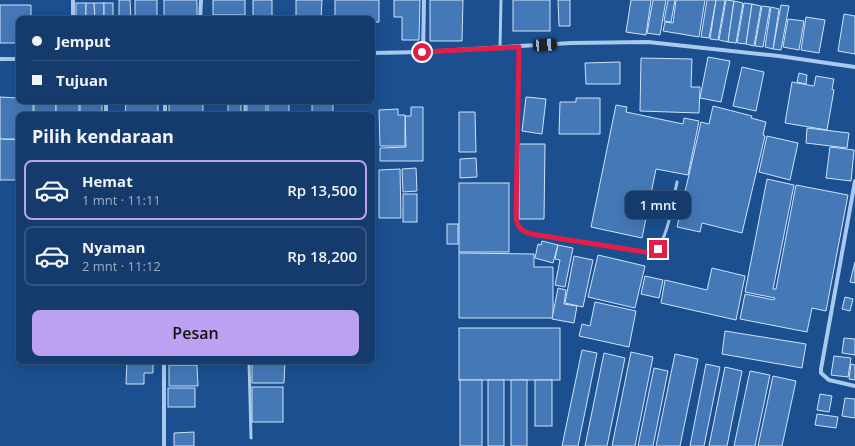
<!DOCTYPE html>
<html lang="id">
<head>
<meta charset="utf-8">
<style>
	body { margin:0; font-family:"Open Sans",sans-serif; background:#214673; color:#f1f3f6; height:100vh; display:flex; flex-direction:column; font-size:15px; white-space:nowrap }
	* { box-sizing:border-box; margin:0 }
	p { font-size:13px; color:#9dadc1 }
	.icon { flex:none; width:22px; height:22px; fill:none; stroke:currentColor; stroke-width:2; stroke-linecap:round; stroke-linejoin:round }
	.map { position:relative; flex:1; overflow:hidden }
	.sheet { position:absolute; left:16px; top:112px; width:359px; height:252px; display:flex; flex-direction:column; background:#143b6b; border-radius:8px; box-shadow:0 4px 16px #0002,0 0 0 1px #33557e }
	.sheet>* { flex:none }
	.banner { position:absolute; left:16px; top:16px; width:359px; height:88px; border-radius:8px; box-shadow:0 4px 16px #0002,0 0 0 1px #33557e; display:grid; align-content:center; height:88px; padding:0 16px; background:#143b6b }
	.end { position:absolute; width:18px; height:18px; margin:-9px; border:5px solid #e11d48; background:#fff; box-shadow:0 0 0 2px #fff }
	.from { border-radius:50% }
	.bubble { position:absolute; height:28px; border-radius:8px; background:#143b6b; box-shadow:0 4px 16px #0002,0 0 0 1px #33557e; font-size:13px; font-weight:600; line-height:28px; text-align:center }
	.car { position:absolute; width:12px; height:24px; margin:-12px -6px; border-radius:5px; box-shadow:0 0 3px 1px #0007; background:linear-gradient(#222 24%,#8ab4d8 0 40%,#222 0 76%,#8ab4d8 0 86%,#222 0) }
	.banner b { display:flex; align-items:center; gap:14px; height:38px; font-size:15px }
	.banner b+b { border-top:1px solid #33557e }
	.banner i { width:10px; height:10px; background:#f1f3f6 }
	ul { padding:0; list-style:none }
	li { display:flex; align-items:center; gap:12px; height:60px; margin:0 8px 6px; padding:0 8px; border:2px solid #33557e; border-radius:8px }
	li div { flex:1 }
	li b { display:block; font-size:15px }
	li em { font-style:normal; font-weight:600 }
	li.current { border-color:#bca0f2 }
	li>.icon { width:36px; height:36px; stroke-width:1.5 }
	h2 { padding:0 16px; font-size:18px; line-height:48px }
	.button { display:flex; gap:8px; margin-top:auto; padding:8px 16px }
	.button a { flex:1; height:46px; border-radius:8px; background:#bca0f2; color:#111; font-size:16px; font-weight:600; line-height:46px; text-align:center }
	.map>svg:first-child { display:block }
	.building { fill:#4478b7; stroke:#cfe3fa }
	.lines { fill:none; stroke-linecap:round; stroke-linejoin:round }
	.lane { stroke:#a9c9ee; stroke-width:3 }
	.street { stroke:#a9c9ee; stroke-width:4 }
	.route { stroke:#e11d48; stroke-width:5 }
</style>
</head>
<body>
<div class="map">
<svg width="855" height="446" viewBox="0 0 855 446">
	<rect width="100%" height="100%" fill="#1b4f8f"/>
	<g class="building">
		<polygon points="119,0 130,0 131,19 119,19"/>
		<rect x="135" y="0" width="22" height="19"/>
		<rect x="164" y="0" width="33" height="19"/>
		<rect x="213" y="0" width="32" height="15"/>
		<rect x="253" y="0" width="19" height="19"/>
		<polygon points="296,0 322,0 321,19 296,19"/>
		<polygon points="335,0 379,0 379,22 372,22 372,19 335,19"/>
		<polygon points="394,0 420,0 419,40 402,40 402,17 394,17"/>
		<polygon points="430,0 463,0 462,41 430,41"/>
		<rect x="513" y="0" width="37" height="31"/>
		<polygon points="558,0 570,0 570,26 559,26"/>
		<polygon points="631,0 651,0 646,35 626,32"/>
		<polygon points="653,0 666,0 660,35 647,33"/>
		<polygon points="668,0 675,0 671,22 664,21"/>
		<polygon points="676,0 705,0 699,37 663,31 665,22 673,23"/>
		<polygon points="707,0 716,0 709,38 701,37"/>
		<polygon points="716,0 725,0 718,40 710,39"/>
		<polygon points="726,0 734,1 728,42 719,40"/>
		<polygon points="734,1 743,3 736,43 728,42"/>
		<rect x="76" y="3" width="10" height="16"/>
		<polygon points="86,3 94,3 95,19 86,19"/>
		<polygon points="94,3 104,3 104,19 95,19"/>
		<rect x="104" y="3" width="9" height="16"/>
		<polygon points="744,3 752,4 746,44 737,43"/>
		<polygon points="752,4 761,6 754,46 746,44"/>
		<polygon points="0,5 31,5 31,19 19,19 19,43 0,43"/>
		<polygon points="781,5 789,6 781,50 773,49"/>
		<polygon points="762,6 770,7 763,47 755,46"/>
		<polygon points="771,7 779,9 773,49 765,47"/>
		<polygon points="844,14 855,16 855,54 838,51"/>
		<polygon points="806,17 825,20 819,53 801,50"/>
		<polygon points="788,19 804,21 799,50 783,47"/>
		<polygon points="708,57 730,61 721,102 700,98"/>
		<polygon points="641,58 692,59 691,87 700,87 699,113 640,111"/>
		<polygon points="620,62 620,84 586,84 585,63"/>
		<polygon points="742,67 764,72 756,111 733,106"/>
		<polygon points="799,73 807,75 806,84 797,82"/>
		<polygon points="816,76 834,79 832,89 834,90 827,130 785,123 792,82 814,86"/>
		<polygon points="0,97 19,98 19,101 33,101 33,115 19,115 19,139 0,139"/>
		<polygon points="526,97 546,99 542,134 522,131"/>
		<polygon points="576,98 600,98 600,134 559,134 560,102 576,102"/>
		<rect x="34" y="101" width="22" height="14"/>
		<rect x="56" y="101" width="23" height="14"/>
		<polygon points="126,101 158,101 158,115 125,115"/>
		<rect x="169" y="101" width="34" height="14"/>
		<rect x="228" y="101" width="13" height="14"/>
		<rect x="247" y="101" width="19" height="14"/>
		<rect x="268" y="101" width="21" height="14"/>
		<rect x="312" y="101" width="21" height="14"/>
		<rect x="80" y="104" width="22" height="11"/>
		<polygon points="616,105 627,107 626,112 683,124 684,118 699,121 688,175 656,169 642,238 591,227"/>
		<polygon points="713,106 752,116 751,118 766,122 763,135 765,136 742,233 702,223 700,232 677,227 701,122 709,124"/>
		<polygon points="411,107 423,107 423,161 380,161 380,148 406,147 405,116 411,116"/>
		<polygon points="398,109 398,115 405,115 405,146 380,146 379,110"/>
		<polygon points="459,112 475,112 476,152 459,152"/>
		<polygon points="807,128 849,133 847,148 806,143"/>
		<polygon points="767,136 798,143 790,180 759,172"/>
		<polygon points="0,139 19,140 19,180 0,180"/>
		<polygon points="519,144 545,144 544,219 519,219"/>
		<polygon points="830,147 854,150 851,181 826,178"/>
		<polygon points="476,158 477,177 460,178 460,159"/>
		<polygon points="416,168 417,191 403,192 402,169"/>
		<polygon points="400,169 401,218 379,218 379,170"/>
		<polygon points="767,179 794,185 773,289 776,289 796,185 848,195 826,311 812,308 807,332 740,319 745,294 774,300 775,298 745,292"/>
		<rect x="459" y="183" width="50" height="69"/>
		<rect x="403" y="194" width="14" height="28"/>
		<rect x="447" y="224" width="11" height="20"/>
		<polygon points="542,241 558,245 553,263 535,258 538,244 541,245"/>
		<polygon points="558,245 573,248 565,287 555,285 560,260 555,259"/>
		<polygon points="459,253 534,254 534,267 553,267 553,318 459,318"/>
		<polygon points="598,255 645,266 635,308 588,297"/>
		<polygon points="574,256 593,260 583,307 565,303"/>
		<polygon points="855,262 855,283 850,282"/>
		<polygon points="712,268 745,276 736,320 661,303 665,280 707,290"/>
		<polygon points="645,276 663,280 659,298 641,294"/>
		<polygon points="558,288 566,290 564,304 577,306 574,323 552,319"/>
		<polygon points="845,297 853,299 850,311 842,309"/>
		<polygon points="595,302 636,311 629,347 579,336 582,324 590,326"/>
		<rect x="459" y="328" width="101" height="52"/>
		<polygon points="725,331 806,344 802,368 722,354"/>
		<polygon points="844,338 855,339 855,355 842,353"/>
		<polygon points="582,350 597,353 578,446 562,446"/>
		<polygon points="631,352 653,357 635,446 612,446"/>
		<polygon points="604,353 625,358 607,446 585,446"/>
		<polygon points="675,354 698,359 680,446 656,446"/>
		<polygon points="834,356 851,358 848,377 831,375"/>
		<polygon points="127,361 153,361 153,373 144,373 144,384 126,384"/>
		<polygon points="170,361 196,361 196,363 170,364"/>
		<polygon points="252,361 285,361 284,383 252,383"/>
		<polygon points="706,364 720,367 704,446 690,446"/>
		<polygon points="851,364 855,365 855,380 849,379"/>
		<polygon points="169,365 197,365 198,386 169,386"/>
		<polygon points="725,367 742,371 727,446 709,446"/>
		<polygon points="654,368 668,371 653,446 638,446"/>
		<polygon points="750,371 770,375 755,446 734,446"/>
		<polygon points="773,376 796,381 782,446 758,446"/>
		<rect x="460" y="380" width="22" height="66"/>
		<rect x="488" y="380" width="16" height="66"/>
		<rect x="511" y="380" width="16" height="66"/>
		<rect x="535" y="380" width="17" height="46"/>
		<rect x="252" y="387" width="31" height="35"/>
		<rect x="168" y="388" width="27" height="19"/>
		<polygon points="820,394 832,396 829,412 817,410"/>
		<polygon points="845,398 855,399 855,418 842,416"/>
		<polygon points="817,414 838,417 836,428 815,425"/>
		<polygon points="194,432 194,446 174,446 174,433"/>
	</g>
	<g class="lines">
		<g class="lane">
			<path d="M519,47L516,218C518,229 522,231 531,234L653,253C668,242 673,200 677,182"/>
			<polyline points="500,48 501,0"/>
			<polyline points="245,101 245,115"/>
			<polyline points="249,361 251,438"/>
		</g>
		<g class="street">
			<polyline points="73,19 73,0"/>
			<polyline points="200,19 201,0"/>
			<polyline points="423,52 424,0"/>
			<polyline points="372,53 423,52 571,43 648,42 779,56 855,67"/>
			<polyline points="0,59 19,59"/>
			<polyline points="106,115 106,101"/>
			<polyline points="165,115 165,101"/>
			<polyline points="855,181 821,369 821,373 829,380 855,386"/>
			<polyline points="164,446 164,361"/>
		</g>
	</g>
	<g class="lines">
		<path class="route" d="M422,52L519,47L516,218C518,229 522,231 531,234L645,252L653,253L658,249"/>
	</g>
</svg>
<i class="end from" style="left:422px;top:52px"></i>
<i class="end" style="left:658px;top:249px"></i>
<div class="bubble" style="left:625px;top:191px;width:66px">1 mnt</div>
<i class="car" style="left:545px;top:45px;rotate:86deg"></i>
<div class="banner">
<b><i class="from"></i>Jemput</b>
<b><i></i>Tujuan</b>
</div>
<section class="sheet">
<h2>Pilih kendaraan</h2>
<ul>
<li class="current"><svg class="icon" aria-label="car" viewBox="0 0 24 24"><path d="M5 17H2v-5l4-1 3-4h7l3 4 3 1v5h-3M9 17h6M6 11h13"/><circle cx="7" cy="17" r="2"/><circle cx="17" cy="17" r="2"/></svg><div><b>Hemat</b><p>1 mnt · 11:11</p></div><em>Rp 13,500</em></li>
<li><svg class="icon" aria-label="car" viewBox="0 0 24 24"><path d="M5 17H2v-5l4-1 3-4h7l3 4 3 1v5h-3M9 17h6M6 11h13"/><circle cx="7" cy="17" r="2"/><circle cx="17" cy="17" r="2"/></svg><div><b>Nyaman</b><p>2 mnt · 11:12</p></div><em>Rp 18,200</em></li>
</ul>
<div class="button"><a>Pesan</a></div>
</section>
</div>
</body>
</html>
